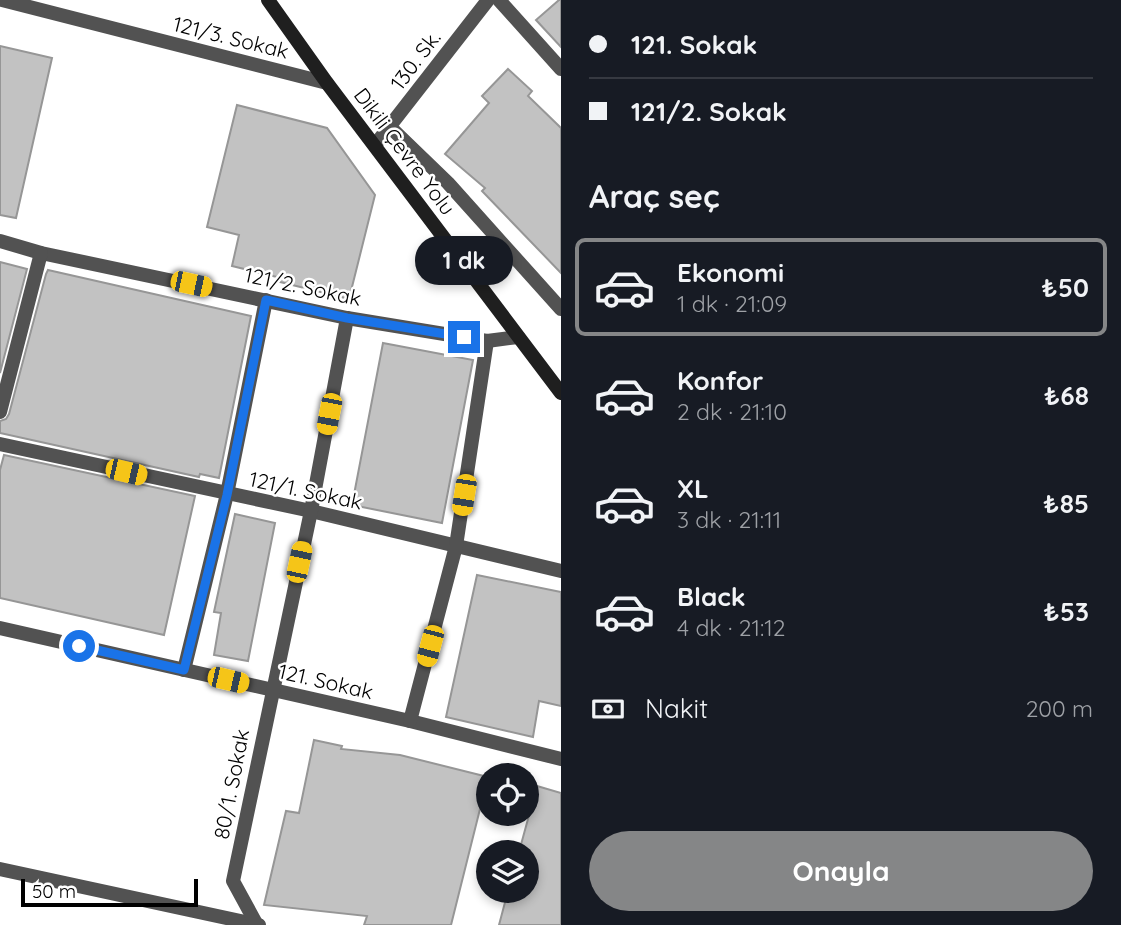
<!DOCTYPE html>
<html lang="tr">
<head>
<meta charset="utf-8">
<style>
	body { margin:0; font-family:Quicksand,sans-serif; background:#242831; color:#f1f3f6; height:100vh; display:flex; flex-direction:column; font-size:26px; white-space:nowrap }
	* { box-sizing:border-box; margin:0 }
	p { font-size:23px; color:#9ea1a6 }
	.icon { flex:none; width:38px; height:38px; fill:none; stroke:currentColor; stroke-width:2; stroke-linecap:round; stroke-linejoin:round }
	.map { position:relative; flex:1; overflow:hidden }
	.side { display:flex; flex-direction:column; background:#171b24; width:560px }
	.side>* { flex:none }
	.top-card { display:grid; align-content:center; height:154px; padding:0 28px; background:#171b24 }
	.buttons { position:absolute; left:476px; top:763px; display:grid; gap:14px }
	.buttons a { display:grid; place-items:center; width:63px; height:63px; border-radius:50%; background:#171b24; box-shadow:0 4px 10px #0003; font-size:35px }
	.scale { position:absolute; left:21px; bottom:18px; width:177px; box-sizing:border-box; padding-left:7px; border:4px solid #000; border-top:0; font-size:19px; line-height:24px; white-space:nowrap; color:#000; -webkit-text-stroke:5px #fff; paint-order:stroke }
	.end { position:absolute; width:32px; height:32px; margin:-16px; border:9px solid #1a73e8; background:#fff; box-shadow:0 0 0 4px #fff }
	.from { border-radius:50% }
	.bubble { position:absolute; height:49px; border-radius:24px; background:#171b24; box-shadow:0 4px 10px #0003; font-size:23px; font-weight:700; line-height:49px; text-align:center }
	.car { position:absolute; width:21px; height:42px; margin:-21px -10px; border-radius:9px; box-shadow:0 0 5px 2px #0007; background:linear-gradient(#f5c518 24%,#345 0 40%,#f5c518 0 76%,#345 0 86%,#f5c518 0) }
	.top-card b { display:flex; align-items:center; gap:24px; height:66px; font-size:26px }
	.top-card b+b { border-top:2px solid #363941 }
	.top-card i { width:18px; height:18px; background:#f1f3f6 }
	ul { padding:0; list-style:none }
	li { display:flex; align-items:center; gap:21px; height:98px; margin:0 14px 10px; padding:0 14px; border:4px solid transparent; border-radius:10px }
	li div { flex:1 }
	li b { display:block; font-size:26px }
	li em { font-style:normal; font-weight:700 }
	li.selected { border-color:#858687 }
	li>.icon { width:63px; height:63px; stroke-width:1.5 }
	h2 { padding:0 28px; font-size:32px; line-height:84px }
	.pay { display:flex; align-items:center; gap:18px; height:77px; padding:0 28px; font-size:26px }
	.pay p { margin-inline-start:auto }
	.cta { display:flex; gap:14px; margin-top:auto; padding:14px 28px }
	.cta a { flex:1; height:80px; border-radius:42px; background:#858687; color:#fff; font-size:28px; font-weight:700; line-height:80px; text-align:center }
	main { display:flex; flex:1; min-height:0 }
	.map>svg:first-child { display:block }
	.building { fill:#c2c2c2; stroke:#969696; stroke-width:2 }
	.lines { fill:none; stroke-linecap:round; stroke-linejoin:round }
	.minor { stroke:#525252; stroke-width:14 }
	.secondary { stroke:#1f1f1f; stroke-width:14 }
	.route { stroke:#1a73e8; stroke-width:9 }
	.labels { text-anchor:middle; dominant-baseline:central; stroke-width:5; stroke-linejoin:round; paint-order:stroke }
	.street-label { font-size:21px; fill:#000; stroke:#fff }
</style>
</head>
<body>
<main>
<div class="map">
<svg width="561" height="925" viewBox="0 0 561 925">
	<rect width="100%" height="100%" fill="#fff"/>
	<g class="building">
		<polygon points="559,0 561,0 561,47 536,20"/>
		<polygon points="0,46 52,58 16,218 0,215"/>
		<polygon points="508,69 532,91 528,96 561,128 561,273 482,191 485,188 445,154 489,103 482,96"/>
		<polygon points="237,105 327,128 375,195 349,299 276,281 277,277 232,266 239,235 207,227"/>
		<polygon points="0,262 27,269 0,373"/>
		<polygon points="48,270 251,316 219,478 200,474 199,477 0,433 0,421 6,419 9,414 46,274"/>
		<polygon points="383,343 473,360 442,523 352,505"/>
		<polygon points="4,455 195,496 164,635 0,598 0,470"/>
		<polygon points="235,514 275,523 248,661 214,655 221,613 214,612"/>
		<polygon points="477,575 561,592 561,706 539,701 533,737 446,717"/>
		<polygon points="314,740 342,746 341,749 400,755 488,777 451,925 364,925 367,916 264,905 286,811 299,813"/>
		<polygon points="537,786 561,793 561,925 499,925 508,891 527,891 527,852 519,852"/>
	</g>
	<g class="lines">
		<g class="minor">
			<polyline points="2,0 327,83"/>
			<polyline points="499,0 561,69"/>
			<polyline points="390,127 448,183 561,309"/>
			<polyline points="375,145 488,0"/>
			<polyline points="0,241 41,253 347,318 487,341 518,337"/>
			<polyline points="0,412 41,253"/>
			<polyline points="0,444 311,511 561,571"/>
			<polyline points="0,628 410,721 561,759"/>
			<polyline points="184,670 227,494 266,300"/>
			<polyline points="410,721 456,546 487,341"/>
			<polyline points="0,869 259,925"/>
			<polyline points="257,925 233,881 311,511 347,318"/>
		</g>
		<polyline class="secondary" points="268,0 327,83 561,393"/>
	</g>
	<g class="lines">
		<polyline class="route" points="79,646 184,670 227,495 266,300 347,318 464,337"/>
	</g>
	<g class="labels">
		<g class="street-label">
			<text transform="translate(231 37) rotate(14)">121/3. Sokak</text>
			<text transform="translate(415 60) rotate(-53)">130. Sk.</text>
			<text transform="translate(405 151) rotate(53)">Dikili Çevre Yolu</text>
			<text transform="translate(303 286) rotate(12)">121/2. Sokak</text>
			<text transform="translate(306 490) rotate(12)">121/1. Sokak</text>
			<text transform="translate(326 681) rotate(13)">121. Sokak</text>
			<text transform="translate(231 784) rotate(-79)">80/1. Sokak</text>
		</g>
	</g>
</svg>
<div class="buttons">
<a><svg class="icon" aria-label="locate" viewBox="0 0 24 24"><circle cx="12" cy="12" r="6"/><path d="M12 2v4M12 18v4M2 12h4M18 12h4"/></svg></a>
<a><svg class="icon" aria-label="layers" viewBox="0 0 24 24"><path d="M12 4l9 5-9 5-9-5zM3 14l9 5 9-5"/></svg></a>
</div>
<div class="scale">50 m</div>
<i class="end from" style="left:79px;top:646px"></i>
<i class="end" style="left:464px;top:337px"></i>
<div class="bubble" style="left:415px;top:236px;width:98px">1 dk</div>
<i class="car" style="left:191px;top:284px;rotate:102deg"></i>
<i class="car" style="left:329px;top:414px;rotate:191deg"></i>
<i class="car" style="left:126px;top:472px;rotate:103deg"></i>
<i class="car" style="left:464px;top:495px;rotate:189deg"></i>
<i class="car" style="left:299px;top:562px;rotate:12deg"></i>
<i class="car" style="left:430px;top:646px;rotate:195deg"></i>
<i class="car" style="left:228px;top:680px;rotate:103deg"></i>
</div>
<section class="side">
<div class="top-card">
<b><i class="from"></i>121. Sokak</b>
<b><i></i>121/2. Sokak</b>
</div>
<h2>Araç seç</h2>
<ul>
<li class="selected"><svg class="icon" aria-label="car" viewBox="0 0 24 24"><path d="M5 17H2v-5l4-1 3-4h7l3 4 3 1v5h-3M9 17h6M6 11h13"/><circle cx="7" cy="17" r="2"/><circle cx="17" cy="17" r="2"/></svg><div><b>Ekonomi</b><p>1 dk · 21:09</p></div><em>₺50</em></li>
<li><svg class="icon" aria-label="car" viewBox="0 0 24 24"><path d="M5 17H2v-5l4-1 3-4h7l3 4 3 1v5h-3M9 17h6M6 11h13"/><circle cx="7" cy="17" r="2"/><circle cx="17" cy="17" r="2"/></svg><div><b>Konfor</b><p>2 dk · 21:10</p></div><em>₺68</em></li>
<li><svg class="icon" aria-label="car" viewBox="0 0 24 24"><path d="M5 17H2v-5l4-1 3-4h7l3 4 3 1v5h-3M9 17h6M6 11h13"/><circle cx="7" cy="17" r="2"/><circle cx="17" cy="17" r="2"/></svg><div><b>XL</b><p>3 dk · 21:11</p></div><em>₺85</em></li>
<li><svg class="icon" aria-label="car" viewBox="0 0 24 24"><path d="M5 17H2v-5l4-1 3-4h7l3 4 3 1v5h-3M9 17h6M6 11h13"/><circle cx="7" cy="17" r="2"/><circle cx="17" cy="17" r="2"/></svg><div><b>Black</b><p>4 dk · 21:12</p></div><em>₺53</em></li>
</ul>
<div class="pay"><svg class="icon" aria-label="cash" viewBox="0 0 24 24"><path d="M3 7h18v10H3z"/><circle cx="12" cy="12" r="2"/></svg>Nakit<p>200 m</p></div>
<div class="cta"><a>Onayla</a></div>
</section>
</main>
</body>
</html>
